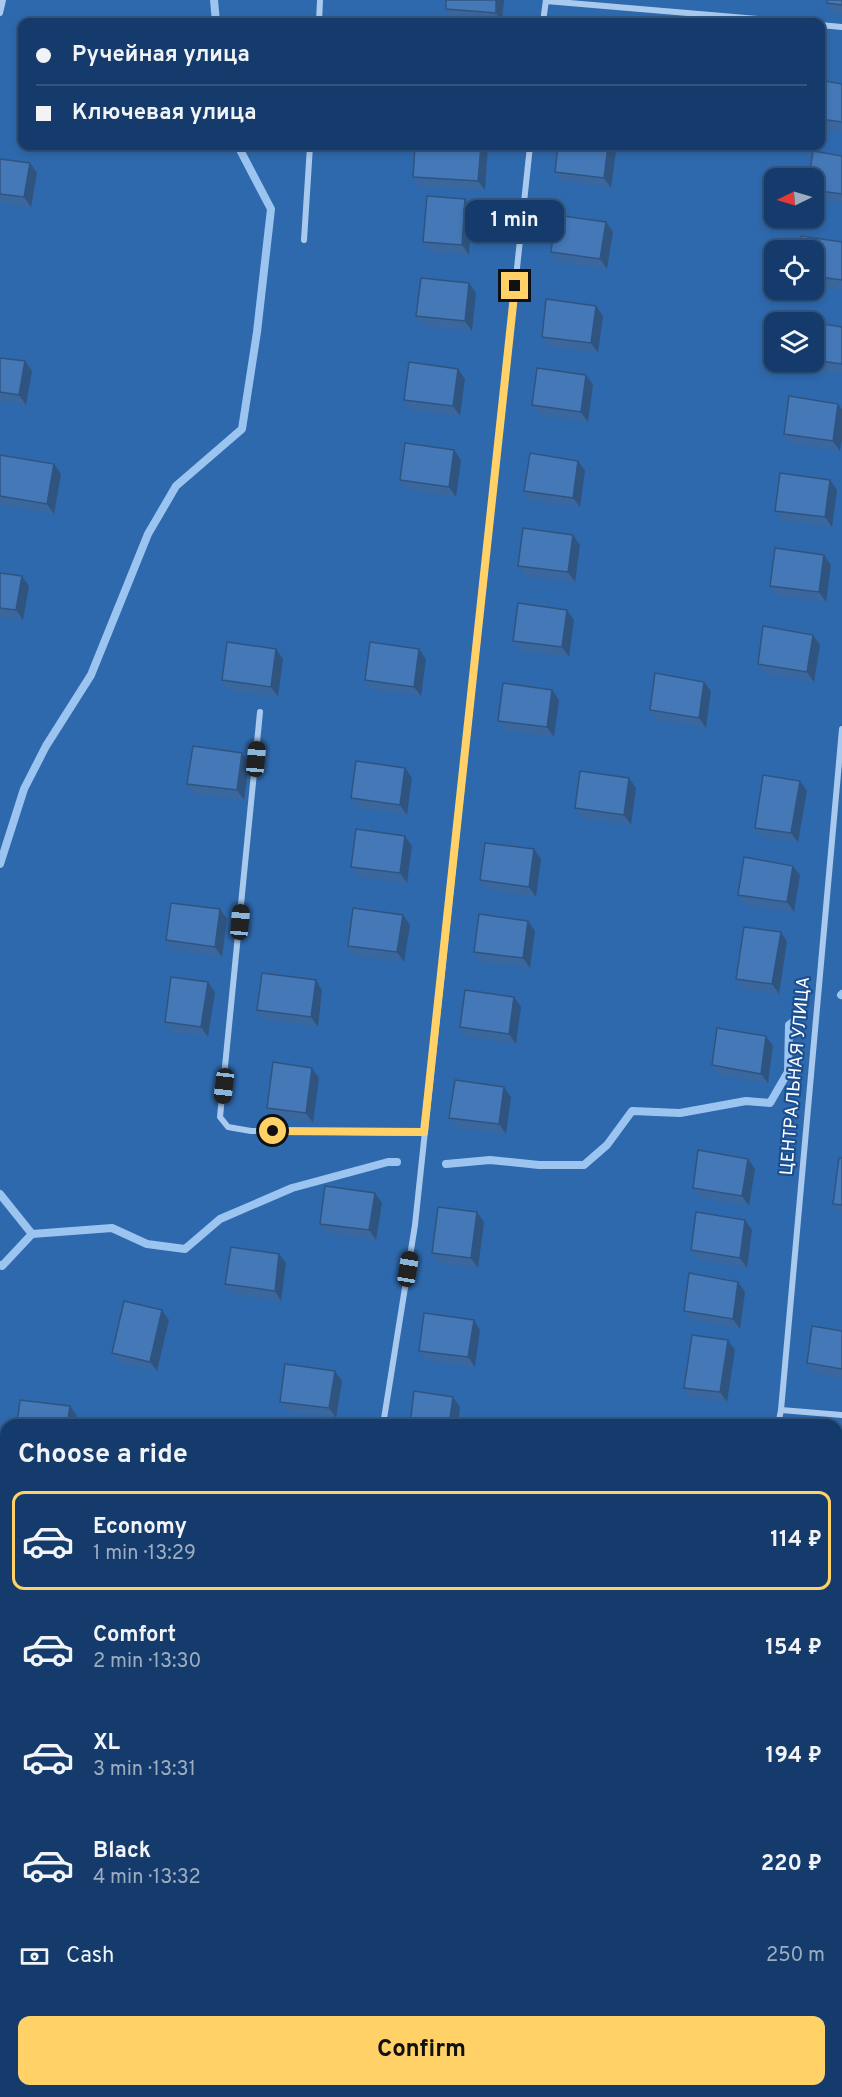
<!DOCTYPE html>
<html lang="en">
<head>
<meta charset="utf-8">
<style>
	body { margin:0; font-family:Overpass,sans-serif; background:#214673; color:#f1f3f6; height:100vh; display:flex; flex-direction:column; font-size:22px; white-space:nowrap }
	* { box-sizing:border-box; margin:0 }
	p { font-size:20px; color:#9dadc1 }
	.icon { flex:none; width:33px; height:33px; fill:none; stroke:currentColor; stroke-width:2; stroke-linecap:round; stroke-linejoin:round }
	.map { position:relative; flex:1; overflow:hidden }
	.panel { position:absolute; left:0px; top:1419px; width:843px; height:678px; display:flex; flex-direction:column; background:#143b6b; border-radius:18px 18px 0 0; box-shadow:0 3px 9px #0003,0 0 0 2px #33557e }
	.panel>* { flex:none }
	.banner { position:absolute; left:18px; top:18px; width:807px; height:132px; border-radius:12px; box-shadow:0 3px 9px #0003,0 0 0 2px #33557e; display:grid; align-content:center; height:132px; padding:0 18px; background:#143b6b }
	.needle { width:39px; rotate:265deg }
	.buttons { position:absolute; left:764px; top:168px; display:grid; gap:12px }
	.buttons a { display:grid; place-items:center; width:60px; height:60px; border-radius:12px; background:#143b6b; box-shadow:0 3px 9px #0003,0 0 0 2px #33557e; font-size:30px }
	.end { position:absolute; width:27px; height:27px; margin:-14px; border:8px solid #ffd166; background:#111; box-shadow:0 0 0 3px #111 }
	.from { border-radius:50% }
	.bubble { position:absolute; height:42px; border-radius:12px; background:#143b6b; box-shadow:0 3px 9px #0003,0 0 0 2px #33557e; font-size:20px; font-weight:700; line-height:42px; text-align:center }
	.car { position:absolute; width:18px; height:36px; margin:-18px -9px; border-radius:8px; box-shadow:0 0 4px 2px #0007; background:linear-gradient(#222 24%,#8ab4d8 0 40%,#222 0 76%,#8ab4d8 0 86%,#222 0) }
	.banner b { display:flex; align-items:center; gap:21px; height:57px; font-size:22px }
	.banner b+b { border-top:2px solid #33557e }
	.banner i { width:15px; height:15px; background:#f1f3f6 }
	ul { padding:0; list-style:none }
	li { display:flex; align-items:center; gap:18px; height:99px; margin:0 12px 9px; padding:0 6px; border:3px solid transparent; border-radius:12px }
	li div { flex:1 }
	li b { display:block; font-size:22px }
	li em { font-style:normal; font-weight:700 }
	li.on { border-color:#ffd166 }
	li>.icon { width:54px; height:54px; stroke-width:1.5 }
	h2 { padding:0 18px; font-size:27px; line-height:72px }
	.pay { display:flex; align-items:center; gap:15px; height:66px; padding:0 18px; font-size:22px }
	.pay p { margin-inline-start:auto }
	.cta { display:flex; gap:12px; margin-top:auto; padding:12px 18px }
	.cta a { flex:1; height:69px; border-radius:12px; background:#ffd166; color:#111; font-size:24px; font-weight:700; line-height:69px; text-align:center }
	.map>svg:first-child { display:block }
	.green { fill:#2e69ad; fill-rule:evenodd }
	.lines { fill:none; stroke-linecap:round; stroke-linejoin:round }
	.stream { stroke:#9cc4f0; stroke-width:8 }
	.street { stroke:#a9c9ee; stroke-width:6 }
	.wall { fill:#3a679d }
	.shaded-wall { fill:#305480 }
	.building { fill:#4478b7; stroke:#305480; stroke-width:1.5 }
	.route { stroke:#ffd166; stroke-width:8 }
	.labels { text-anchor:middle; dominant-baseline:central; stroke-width:4.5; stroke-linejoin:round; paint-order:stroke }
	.street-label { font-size:18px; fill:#fff; stroke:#1b4f8f }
</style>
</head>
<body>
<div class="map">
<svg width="842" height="2097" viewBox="0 0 842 2097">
	<rect width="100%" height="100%" fill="#1b4f8f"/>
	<path class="green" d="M0,0H842V2097H0ZM22,22H820V146H22ZM774,178H813V218H774ZM774,250H813V290H774ZM774,322H813V362H774ZM6,1425H837V2091H6Z"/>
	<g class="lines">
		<g class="stream">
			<polyline points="214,0 216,22"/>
			<polyline points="0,864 24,789 46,746 91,675 148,534 176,486 242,429 257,332 271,209 238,146"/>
			<polyline points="841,995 842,994"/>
			<polyline points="446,1164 490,1160 539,1165 584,1165 607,1145 632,1111 680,1113 746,1101 770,1103 788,1072 789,1025 793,1022"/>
			<polyline points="0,1194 32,1234 2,1266 0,1265"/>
			<polyline points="32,1234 112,1228 147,1244 185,1249 220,1219 292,1188 388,1162 397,1162"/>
		</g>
		<g class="street">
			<polyline points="546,1 792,22"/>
			<polyline points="0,13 3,0"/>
			<polyline points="319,22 320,0"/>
			<polyline points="543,22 546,0"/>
			<polyline points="820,25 842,27"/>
			<polyline points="304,240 310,146"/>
			<polyline points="260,712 220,1117 228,1127 251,1131 425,1133"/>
			<polyline points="781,1410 842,1415"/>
			<polyline points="383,1425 415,1225 530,146"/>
			<polyline points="778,1425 781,1410 842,729"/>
			<polyline points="243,2097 245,2091"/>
			<polyline points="639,2097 640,2091"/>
		</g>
	</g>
	<g class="wall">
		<polygon points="504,0 502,22 453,19 446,9"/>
		<polygon points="842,0 842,14 833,13 827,3"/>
		<polygon points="842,84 842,131 827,129 820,120 820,114"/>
		<polygon points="488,146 485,190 420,187 413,177"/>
		<polygon points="558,146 612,146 616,151 611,188 562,181 555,172"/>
		<polygon points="842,156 842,203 814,199 813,197 813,178"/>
		<polygon points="0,159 37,173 31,207 0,203"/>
		<polygon points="472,209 469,255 430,252 423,242"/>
		<polygon points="613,232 607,269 558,262 551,252"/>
		<polygon points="842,242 842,289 813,285 813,250"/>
		<polygon points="469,283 476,293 472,331 423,326 416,316"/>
		<polygon points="596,306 603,316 598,353 549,347 542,337"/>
		<polygon points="813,322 842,327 842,373 800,368 796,362 813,362"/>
		<polygon points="0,358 25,361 32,371 26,405 0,401"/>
		<polygon points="458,369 465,379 460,416 411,410 404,400"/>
		<polygon points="586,375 593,385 588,422 539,415 532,405"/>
		<polygon points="838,404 840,451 791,444 784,434"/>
		<polygon points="0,455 54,464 61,474 54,514 0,505"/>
		<polygon points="461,460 456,497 407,490 400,480"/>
		<polygon points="578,461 585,471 580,507 531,501 524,491"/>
		<polygon points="830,480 837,490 832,527 782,521 775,511"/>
		<polygon points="573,535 580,545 575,582 525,576 518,566"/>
		<polygon points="824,555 831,565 826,602 777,596 770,586"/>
		<polygon points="0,573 29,586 23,620 0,617"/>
		<polygon points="567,610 574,620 569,657 520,651 513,641"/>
		<polygon points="820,645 814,682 765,674 758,664"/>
		<polygon points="276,649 283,659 278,697 228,690 222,680"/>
		<polygon points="426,659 421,696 372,690 365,680"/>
		<polygon points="711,691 706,728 657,720 650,710"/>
		<polygon points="559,700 554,737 505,731 498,721"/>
		<polygon points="242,753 249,763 244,800 194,794 187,784"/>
		<polygon points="412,778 407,815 358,808 351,798"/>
		<polygon points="629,778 636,788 631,825 582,818 575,808"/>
		<polygon points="807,791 798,842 762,838 755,828"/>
		<polygon points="405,836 412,846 407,883 358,877 351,867"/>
		<polygon points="541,859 536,897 487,890 480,880"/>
		<polygon points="800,875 794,912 745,905 738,895"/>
		<polygon points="403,915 410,925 404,962 355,956 348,946"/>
		<polygon points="227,919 222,957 173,950 166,940"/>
		<polygon points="528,921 535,931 530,968 480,962 474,952"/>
		<polygon points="781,932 787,942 779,994 743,989 736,979"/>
		<polygon points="208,982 215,992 208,1037 172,1032 165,1022"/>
		<polygon points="322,990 318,1027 264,1020 257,1010"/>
		<polygon points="514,997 521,1007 516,1044 467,1037 460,1027"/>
		<polygon points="773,1046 768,1083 719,1075 712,1065"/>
		<polygon points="312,1068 319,1078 313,1123 274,1118 267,1108"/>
		<polygon points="511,1097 506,1134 456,1128 449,1118"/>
		<polygon points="842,1158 842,1214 840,1214 833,1204"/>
		<polygon points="748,1159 755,1169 749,1206 700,1198 693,1188"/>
		<polygon points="382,1203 376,1240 327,1233 320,1224"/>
		<polygon points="477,1212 484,1222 478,1268 439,1263 432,1253"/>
		<polygon points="745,1220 752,1230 747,1268 698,1260 691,1250"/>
		<polygon points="286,1263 281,1301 232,1294 225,1284"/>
		<polygon points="738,1282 745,1292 740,1329 691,1320 684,1311"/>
		<polygon points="169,1320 157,1371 119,1363 112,1353"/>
		<polygon points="480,1330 475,1367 426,1361 419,1351"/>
		<polygon points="842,1331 842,1378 814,1373 807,1363"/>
		<polygon points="735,1350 727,1402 690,1397 684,1388"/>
		<polygon points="342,1381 336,1418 287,1412 280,1402"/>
		<polygon points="837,1465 842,1466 842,1515 837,1514"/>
		<polygon points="837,1532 842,1532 842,1594 837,1593"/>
		<polygon points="0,1569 6,1570 6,1633 0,1632"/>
		<polygon points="0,1661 6,1662 6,1709 0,1708"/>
		<polygon points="0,1749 6,1754 6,1785 4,1796 0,1796"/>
		<polygon points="324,2091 335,2091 334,2094"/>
		<polygon points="715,2091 755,2091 754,2096"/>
	</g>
	<g class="shaded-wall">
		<polygon points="496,0 504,0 502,22 496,13"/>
		<polygon points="481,146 488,146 485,190 478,181"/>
		<polygon points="608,146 612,146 616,151 611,188 604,178"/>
		<polygon points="30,163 37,173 31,207 24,197"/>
		<polygon points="465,199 472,209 469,255 462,245"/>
		<polygon points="606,222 613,232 607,269 600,259"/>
		<polygon points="469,283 476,293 472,331 465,321"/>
		<polygon points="596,306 603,316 598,353 591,343"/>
		<polygon points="25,361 32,371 26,405 19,395"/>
		<polygon points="458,369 465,379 460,416 453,406"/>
		<polygon points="586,375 593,385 588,422 581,412"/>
		<polygon points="838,404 842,409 842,439 840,451 833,441"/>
		<polygon points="454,450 461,460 456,497 449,487"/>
		<polygon points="578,461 585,471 580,507 573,498"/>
		<polygon points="54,464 61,474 54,514 47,504"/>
		<polygon points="830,480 837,490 832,527 825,517"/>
		<polygon points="573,535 580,545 575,582 568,572"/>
		<polygon points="824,555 831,565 826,602 819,592"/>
		<polygon points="22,576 29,586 23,620 16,610"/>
		<polygon points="567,610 574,620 569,657 562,647"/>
		<polygon points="813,635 820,645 814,682 807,672"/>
		<polygon points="276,649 283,659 278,697 271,687"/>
		<polygon points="419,649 426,659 421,696 414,687"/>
		<polygon points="704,682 711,691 706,728 699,718"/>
		<polygon points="552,690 559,700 554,737 547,727"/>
		<polygon points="242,753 249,763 244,800 237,790"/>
		<polygon points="405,768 412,778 407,815 400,805"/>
		<polygon points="629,778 636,788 631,825 624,815"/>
		<polygon points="800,781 807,791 798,842 791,833"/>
		<polygon points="405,836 412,846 407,883 400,873"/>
		<polygon points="534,849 541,859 536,897 529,887"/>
		<polygon points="793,866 800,875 794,912 787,902"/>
		<polygon points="220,909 227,919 222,957 215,947"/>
		<polygon points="403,915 410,925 404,962 397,952"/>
		<polygon points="528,921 535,931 530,968 523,958"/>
		<polygon points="781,932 787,942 779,994 772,984"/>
		<polygon points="316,980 322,990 318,1027 311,1017"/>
		<polygon points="208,982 215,992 208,1037 201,1027"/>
		<polygon points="514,997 521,1007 516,1044 509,1034"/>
		<polygon points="766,1036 773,1046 768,1083 761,1074"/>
		<polygon points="312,1068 319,1078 313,1123 306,1113"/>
		<polygon points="504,1087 511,1097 506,1134 499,1124"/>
		<polygon points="748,1159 755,1169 749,1206 742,1196"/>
		<polygon points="375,1193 382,1203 376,1240 369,1230"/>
		<polygon points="477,1212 484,1222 478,1268 471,1258"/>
		<polygon points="745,1220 752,1230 747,1268 740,1258"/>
		<polygon points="279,1254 286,1263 281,1301 275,1291"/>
		<polygon points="738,1282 745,1292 740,1329 733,1319"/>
		<polygon points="162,1310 169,1320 157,1371 150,1362"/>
		<polygon points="474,1320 480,1330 475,1367 468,1357"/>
		<polygon points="728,1340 735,1350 727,1402 720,1392"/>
		<polygon points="335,1371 342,1381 336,1418 329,1408"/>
		<polygon points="453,1397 460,1407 458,1425 449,1425"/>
		<polygon points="70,1406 77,1416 75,1425 67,1425"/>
		<polygon points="842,1470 842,1513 837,1506"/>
		<polygon points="3,1750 6,1754 6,1785 4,1796 0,1790 0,1769"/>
		<polygon points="750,2091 755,2091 754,2096"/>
	</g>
	<g class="building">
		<polygon points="446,0 496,0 496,13 446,9"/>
		<polygon points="827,0 842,0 842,5 827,3"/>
		<polygon points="825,81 842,84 842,122 820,119"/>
		<polygon points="415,146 481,146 478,181 413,177"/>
		<polygon points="558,146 608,146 604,178 555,172"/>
		<polygon points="813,151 842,156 842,194 813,190 813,178 809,178"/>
		<polygon points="0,159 30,163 24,197 0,194"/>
		<polygon points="427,196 465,199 462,245 423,242"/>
		<polygon points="556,215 606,222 600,259 551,252"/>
		<polygon points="801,236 842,242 842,280 813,276 813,250 799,250"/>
		<polygon points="421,278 469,283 465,321 416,316"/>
		<polygon points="546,299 596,306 591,343 542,337"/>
		<polygon points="798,320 842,327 842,364 813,360 813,322 798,322"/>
		<polygon points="0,358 25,361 19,395 0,392"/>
		<polygon points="409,362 458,369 453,406 404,400"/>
		<polygon points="537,368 586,375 581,412 532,405"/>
		<polygon points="789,396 838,404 833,441 784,434"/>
		<polygon points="405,443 454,450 449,487 400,480"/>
		<polygon points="530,453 578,461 573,498 524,491"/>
		<polygon points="0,455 54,464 47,504 0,496"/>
		<polygon points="780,473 830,480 825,517 775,511"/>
		<polygon points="523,528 573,535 568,572 518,566"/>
		<polygon points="775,548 824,555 819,592 770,586"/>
		<polygon points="0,573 22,576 16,610 0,608"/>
		<polygon points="518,603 567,610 562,647 513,641"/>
		<polygon points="763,626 813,635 807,672 758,664"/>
		<polygon points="227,642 276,649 271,687 222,680"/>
		<polygon points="370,642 419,649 414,687 365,680"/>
		<polygon points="655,673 704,682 699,718 650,710"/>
		<polygon points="503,683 552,690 547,727 498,721"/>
		<polygon points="193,746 242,753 237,790 187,784"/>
		<polygon points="356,761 405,768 400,805 351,798"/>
		<polygon points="580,771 629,778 624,815 575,808"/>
		<polygon points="763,775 800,781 791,833 755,828"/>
		<polygon points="356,829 405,836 400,873 351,867"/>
		<polygon points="485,843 534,849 529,887 480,880"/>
		<polygon points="744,857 793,866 787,902 738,895"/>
		<polygon points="171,903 220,909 215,947 166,940"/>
		<polygon points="353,908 403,915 397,952 348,946"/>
		<polygon points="479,914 528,921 523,958 474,952"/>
		<polygon points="744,927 781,932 772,984 736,979"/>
		<polygon points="262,973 316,980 311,1017 257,1010"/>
		<polygon points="171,977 208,982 201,1027 165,1022"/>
		<polygon points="465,990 514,997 509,1034 460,1027"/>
		<polygon points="717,1028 766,1036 761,1074 712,1065"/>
		<polygon points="273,1062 312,1068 306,1113 267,1108"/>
		<polygon points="455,1080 504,1087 499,1124 449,1118"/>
		<polygon points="698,1150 748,1159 742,1196 693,1188"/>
		<polygon points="839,1158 842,1158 842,1205 833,1204"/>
		<polygon points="325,1186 375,1193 369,1230 320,1224"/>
		<polygon points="438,1207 477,1212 471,1258 432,1253"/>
		<polygon points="696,1212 745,1220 740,1258 691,1250"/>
		<polygon points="231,1247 279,1254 275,1291 225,1284"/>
		<polygon points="689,1273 738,1282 733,1319 684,1311"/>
		<polygon points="124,1301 162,1310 150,1362 112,1353"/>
		<polygon points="424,1313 474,1320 468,1357 419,1351"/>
		<polygon points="812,1326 842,1331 842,1369 807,1363"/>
		<polygon points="692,1335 728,1340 720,1392 684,1388"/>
		<polygon points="285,1364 335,1371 329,1408 280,1402"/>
		<polygon points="414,1391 453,1397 449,1425 410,1425"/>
		<polygon points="20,1400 70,1406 67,1425 17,1425"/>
		<polygon points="837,1465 842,1466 837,1502"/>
		<polygon points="6,1505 6,1527 3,1526"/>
		<polygon points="837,1532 842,1532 842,1585 837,1584"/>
		<polygon points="0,1569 6,1570 6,1624 0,1623"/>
		<polygon points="0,1661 6,1662 6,1700 0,1699"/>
		<polygon points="0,1749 3,1750 0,1769"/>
		<polygon points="167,2092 201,2095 201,2097 167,2097"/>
	</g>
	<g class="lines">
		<polyline class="route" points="273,1131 424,1132 515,286"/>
	</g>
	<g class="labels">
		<g class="street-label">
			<text transform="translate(796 1076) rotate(-85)">ЦЕНТРАЛЬНАЯ УЛИЦА</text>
		</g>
	</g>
</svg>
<div class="buttons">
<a><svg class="needle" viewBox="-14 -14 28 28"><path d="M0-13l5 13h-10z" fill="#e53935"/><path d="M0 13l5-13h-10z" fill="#9dadc1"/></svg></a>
<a><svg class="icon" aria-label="locate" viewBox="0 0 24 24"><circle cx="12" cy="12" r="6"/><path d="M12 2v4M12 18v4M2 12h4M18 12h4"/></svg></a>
<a><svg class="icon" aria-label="layers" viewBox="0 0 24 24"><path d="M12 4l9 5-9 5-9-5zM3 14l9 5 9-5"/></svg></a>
</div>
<i class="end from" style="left:273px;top:1131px"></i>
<i class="end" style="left:515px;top:286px"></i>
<div class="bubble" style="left:465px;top:200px;width:99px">1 min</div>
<i class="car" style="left:256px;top:759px;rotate:5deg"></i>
<i class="car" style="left:240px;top:922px;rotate:5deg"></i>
<i class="car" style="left:224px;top:1086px;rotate:187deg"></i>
<i class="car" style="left:408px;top:1269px;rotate:9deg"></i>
<div class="banner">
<b><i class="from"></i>Ручейная улица</b>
<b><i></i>Ключевая улица</b>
</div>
<section class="panel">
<h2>Choose a ride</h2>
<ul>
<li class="on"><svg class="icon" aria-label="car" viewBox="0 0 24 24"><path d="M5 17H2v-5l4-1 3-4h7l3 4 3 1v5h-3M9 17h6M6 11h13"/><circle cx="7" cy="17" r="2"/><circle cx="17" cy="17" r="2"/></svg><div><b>Economy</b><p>1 min · 13:29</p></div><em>114 ₽</em></li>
<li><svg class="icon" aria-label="car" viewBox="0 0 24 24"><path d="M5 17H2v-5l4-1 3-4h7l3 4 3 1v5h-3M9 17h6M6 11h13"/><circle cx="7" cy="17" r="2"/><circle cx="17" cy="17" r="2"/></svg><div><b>Comfort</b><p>2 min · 13:30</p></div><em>154 ₽</em></li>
<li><svg class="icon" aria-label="car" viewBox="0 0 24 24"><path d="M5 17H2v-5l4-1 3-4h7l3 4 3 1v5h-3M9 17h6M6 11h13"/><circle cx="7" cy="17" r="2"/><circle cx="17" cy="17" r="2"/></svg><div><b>XL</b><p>3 min · 13:31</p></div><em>194 ₽</em></li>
<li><svg class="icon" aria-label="car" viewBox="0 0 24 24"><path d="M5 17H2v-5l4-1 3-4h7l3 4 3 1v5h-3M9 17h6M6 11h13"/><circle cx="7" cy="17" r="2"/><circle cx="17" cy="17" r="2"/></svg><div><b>Black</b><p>4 min · 13:32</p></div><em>220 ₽</em></li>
</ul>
<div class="pay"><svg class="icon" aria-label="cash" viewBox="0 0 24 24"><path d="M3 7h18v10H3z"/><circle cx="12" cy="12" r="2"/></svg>Cash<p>250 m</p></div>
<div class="cta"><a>Confirm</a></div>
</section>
</div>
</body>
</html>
